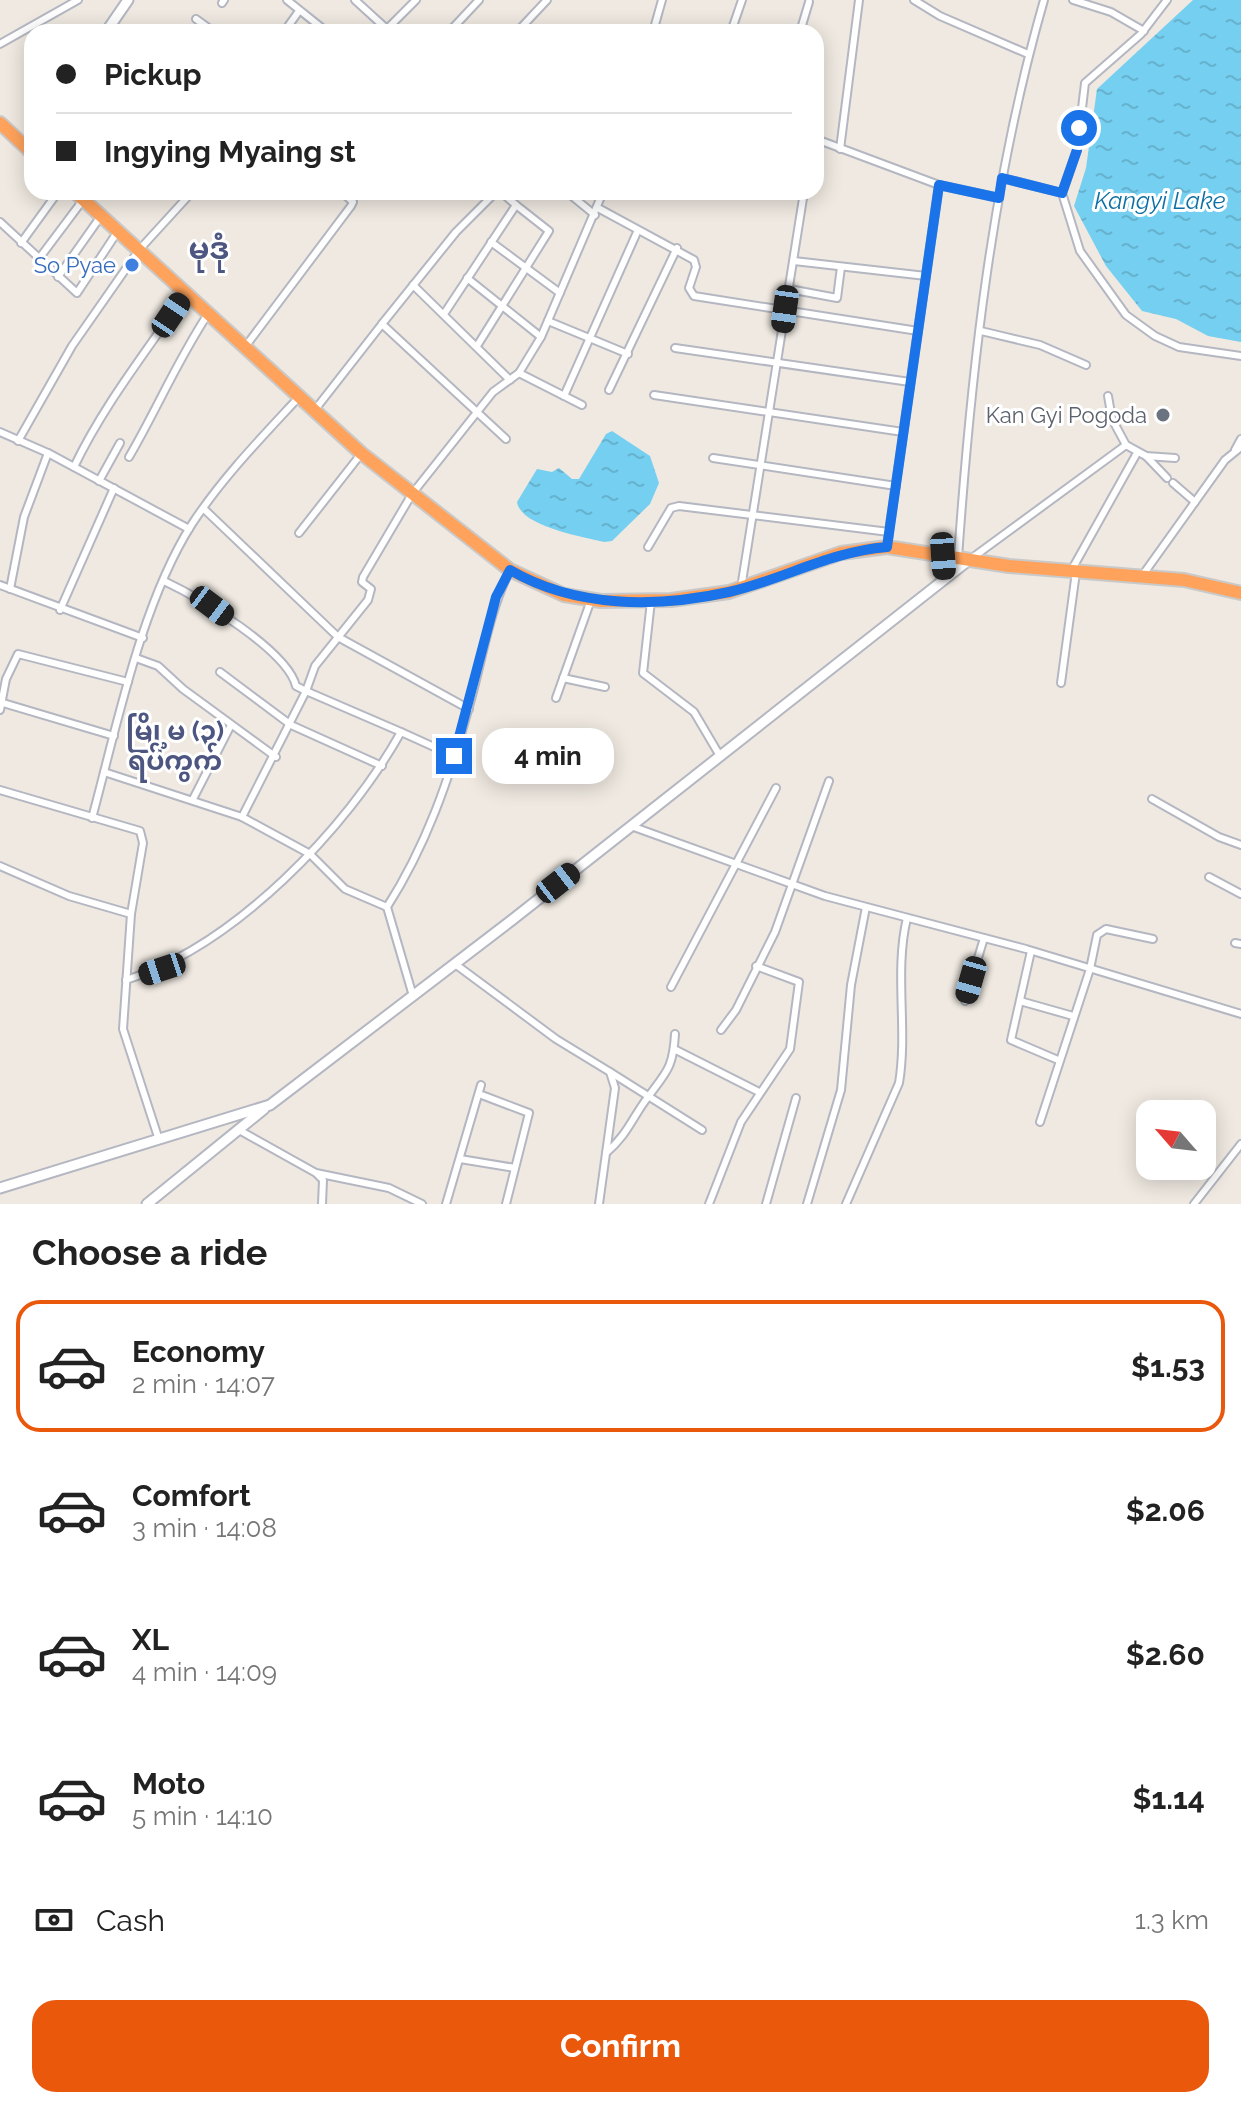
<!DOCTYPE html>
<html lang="en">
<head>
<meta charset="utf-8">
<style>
	body { margin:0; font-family:Raleway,"Noto Sans Myanmar",sans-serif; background:#f2f2f2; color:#222; height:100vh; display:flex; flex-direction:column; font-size:30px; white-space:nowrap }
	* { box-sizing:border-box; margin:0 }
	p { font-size:26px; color:#767676 }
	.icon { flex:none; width:44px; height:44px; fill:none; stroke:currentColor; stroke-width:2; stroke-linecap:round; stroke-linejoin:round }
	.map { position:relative; height:1204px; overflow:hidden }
	.sheet { display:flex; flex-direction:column; background:#fff; flex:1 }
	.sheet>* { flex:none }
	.hud { position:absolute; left:24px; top:24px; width:800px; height:176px; border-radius:24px; box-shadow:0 4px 20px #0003; display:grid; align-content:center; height:176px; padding:0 32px; background:#fff }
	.needle { width:52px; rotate:298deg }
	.fabs { position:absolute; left:1136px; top:1100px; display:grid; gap:16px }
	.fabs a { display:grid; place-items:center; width:80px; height:80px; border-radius:16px; background:#fff; box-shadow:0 4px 20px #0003; font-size:40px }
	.end { position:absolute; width:36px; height:36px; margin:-18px; border:10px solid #1a73e8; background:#fff; box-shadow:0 0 0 4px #fff }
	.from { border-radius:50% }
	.bubble { position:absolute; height:56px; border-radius:24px; background:#fff; box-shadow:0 4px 20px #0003; font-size:26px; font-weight:700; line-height:56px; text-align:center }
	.car { position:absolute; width:24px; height:48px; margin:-24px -12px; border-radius:10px; box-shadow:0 0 6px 2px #0007; background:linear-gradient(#222 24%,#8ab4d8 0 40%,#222 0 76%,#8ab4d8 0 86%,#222 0) }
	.hud b { display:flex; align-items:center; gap:28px; height:76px; font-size:30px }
	.hud b+b { border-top:2px solid #e0e0e0 }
	.hud i { width:20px; height:20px; background:#222 }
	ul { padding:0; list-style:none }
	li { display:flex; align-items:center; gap:24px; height:132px; margin:0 16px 12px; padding:0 16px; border:4px solid transparent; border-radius:24px }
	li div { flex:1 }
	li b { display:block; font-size:30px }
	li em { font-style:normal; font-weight:700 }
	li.selected { border-color:#ea580c }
	li>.icon { width:72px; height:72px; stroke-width:1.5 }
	h2 { padding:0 32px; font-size:36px; line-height:96px }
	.pay { display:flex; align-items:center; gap:20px; height:88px; padding:0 32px; font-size:30px }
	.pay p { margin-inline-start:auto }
	.cta { display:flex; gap:16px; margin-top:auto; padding:16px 32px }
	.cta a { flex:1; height:92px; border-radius:24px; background:#ea580c; color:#fff; font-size:32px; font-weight:700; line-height:92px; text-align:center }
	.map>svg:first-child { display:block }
	.water { fill:url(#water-ripples) }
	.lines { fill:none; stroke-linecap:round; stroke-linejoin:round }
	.street-casing { stroke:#b4b7c1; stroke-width:10 }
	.secondary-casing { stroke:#b4b7c1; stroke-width:13 }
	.highway-casing { stroke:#c9c9c9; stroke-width:16 }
	.street { stroke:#fff; stroke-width:6 }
	.secondary { stroke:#fff; stroke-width:9 }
	.highway { stroke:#ffa35c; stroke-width:12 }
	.route { stroke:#1a73e8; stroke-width:10 }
	.shop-dot { fill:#3f7fe0; stroke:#fff; stroke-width:3 }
	.worship-dot { fill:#6b7280; stroke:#fff; stroke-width:3 }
	.labels { text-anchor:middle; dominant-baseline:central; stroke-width:6; stroke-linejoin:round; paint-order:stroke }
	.shop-label { font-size:22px; fill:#366cbe; stroke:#fff; text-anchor:end }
	.worship-label { font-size:22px; fill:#5b616d; stroke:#fff; text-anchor:end }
	.water-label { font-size:24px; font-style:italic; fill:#0d6fa3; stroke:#fff }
	.quarter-label { font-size:26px; font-weight:bold; fill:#4d5680; stroke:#fff }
	.district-label { font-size:30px; font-weight:bold; fill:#4d5680; stroke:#fff }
</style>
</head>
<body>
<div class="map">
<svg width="1241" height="1204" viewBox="0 0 1241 1204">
	<defs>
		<pattern id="water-ripples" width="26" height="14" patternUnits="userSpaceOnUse" patternTransform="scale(2)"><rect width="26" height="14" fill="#75cff0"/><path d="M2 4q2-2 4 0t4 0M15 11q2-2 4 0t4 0" fill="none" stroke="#66b2ce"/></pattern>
	</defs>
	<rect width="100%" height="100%" fill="#efe9e1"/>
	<g class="water">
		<polygon points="1193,0 1241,0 1241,342 1208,336 1176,319 1142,311 1106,266 1074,206 1086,168 1097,89"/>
		<path d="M612,431L650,456L659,483L650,504L612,541L604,542C583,537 520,526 517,502L537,469L552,472L559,468L572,479H579L606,434Z"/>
	</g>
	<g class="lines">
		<defs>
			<g id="street">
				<polyline points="287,0 327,32"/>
				<polyline points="355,0 390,32"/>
				<polyline points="914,0 940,16 1028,54"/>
				<polyline points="1073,0 1111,12 1144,31"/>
				<polyline points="1167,0 1141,34 1085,83 1077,150 1062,193 1080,251 1126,315 1155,336 1179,347 1241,356"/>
				<polyline points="222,3 224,0"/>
				<polyline points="196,19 214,32"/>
				<polyline points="387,29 416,0"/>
				<polyline points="284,32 299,11"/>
				<polyline points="449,32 479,0"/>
				<polyline points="517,32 547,0"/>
				<polyline points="653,32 662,0"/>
				<polyline points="731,32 742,0"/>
				<polyline points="800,32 809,2"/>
				<polyline points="0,44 78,0"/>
				<polyline points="816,139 939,185 999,198"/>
				<polyline points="840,149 859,0"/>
				<polyline points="1002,178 1062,193"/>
				<polyline points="567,192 595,215"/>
				<polyline points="598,208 694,260 696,267 689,288 694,296 918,331"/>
				<polyline points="0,222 77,293 118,231"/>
				<polyline points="491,242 560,293"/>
				<polyline points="21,243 58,192"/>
				<polyline points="38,260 83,200"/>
				<polyline points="794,261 926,276"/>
				<polyline points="58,277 101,216"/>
				<polyline points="467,278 541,337"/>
				<polyline points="413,285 510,380"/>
				<polyline points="789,289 837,298 841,267"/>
				<polyline points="444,314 516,205 501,192"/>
				<polyline points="548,321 628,354"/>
				<polyline points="382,324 456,232 496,192"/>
				<polyline points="981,331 1040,345 1086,365"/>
				<polyline points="477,346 549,231 516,205"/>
				<polyline points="245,347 351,206 353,202 342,192"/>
				<polyline points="675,348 910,382"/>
				<polyline points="519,373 582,405"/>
				<polyline points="609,390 677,248"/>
				<polyline points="654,395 903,432"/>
				<polyline points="564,396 638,230"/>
				<polyline points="1108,396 1112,419 1126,445"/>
				<polyline points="314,411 382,324 506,439"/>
				<polyline points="0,432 48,453 189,529"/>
				<polyline points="18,441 72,346 139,250 192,192"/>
				<polyline points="1235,450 1241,439"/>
				<polyline points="1146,456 1167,478"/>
				<path d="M129,457C157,409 177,361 208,314"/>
				<polyline points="713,458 896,486"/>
				<path d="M74,467C104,404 147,351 186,293"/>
				<polyline points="99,481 120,443"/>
				<polyline points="1173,483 1195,502"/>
				<polyline points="204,509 338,637 469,709"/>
				<polyline points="889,532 939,185"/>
				<polyline points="299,533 361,454"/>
				<polyline points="648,547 671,508 679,506 889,532 887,547"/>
				<path d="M958,558C971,371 992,181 1044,0"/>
				<polyline points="972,558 1126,445 1146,456 1175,458"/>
				<polyline points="1071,571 1137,453"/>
				<polyline points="1142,576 1225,460 1241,447"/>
				<path d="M164,581C198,597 287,650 296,686L306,691L315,666L368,600L371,589L362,582L363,577L412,494L493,392L519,373L541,337L603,192"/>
				<polyline points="0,585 143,638"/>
				<polyline points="741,588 804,192"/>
				<polyline points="10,589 24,517 48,453"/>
				<polyline points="651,601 643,673 694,712 720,756"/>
				<polyline points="60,610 114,488"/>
				<polyline points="136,658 158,666 183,689 276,757"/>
				<polyline points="220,672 291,725 382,766"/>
				<polyline points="563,678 605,687"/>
				<polyline points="1061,683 1076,572"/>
				<polyline points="556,698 591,600"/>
				<polyline points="0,702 114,736"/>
				<polyline points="0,710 6,679 18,654 128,682"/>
				<polyline points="401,732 454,756"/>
				<polyline points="104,772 242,817 310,854 345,889 387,907"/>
				<polyline points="0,790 140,831 143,843 131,914 123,1029 159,1140"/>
				<polyline points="193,799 231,725"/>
				<polyline points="1152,799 1219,837 1241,845"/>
				<path d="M92,818C117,726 141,604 192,524C222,478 262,437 299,397"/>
				<polyline points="631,826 825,896 1026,949 1241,1014"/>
				<polyline points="0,866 69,896 131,914"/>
				<polyline points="1209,877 1241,894"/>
				<polyline points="1235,943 1241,944"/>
				<polyline points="1031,951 1011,1040 1058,1060"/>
				<polyline points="455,964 556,1039 610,1072 615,1088 599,1204"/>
				<path d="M126,980C234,946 347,829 401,732L306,691L242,817"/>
				<polyline points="671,987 776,788"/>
				<path d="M413,996L387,907C426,846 449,780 468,710C482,663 488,614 510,570"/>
				<polyline points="965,1001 984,938"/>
				<polyline points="1020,1001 1073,1016"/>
				<polyline points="721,1030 736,1010 775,932 829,781"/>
				<polyline points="674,1049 759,1092"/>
				<polyline points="610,1072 702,1130"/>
				<polyline points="479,1094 529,1113 506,1204"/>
				<polyline points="1040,1122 1090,969 1097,935 1106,929 1153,939"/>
				<polyline points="239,1130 316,1173 389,1188 422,1204"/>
				<path d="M606,1153C628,1134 632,1118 648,1097C667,1071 673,1068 675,1034"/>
				<polyline points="460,1159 515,1168"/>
				<polyline points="317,1174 323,1180 322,1204"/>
				<polyline points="446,1204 481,1085"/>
				<polyline points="709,1204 741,1122 790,1049 799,982 756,966"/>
				<polyline points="766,1204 796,1098"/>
				<polyline points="807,1204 841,1090 851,985 866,907"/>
				<path d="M846,1204L899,1083C908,1029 894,972 907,918"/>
				<polyline points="1194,1204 1241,1144"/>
			</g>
			<g id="secondary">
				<polyline points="106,32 128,0"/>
				<polyline points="24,146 32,135"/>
				<polyline points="0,1188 270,1105 512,920 969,560"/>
				<polyline points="147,1204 264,1109"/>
			</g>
			<g id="highway">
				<polyline points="0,123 32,153"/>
				<polyline points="75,192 361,453 510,570 564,595 601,601 671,600 729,592 841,553 887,547 1009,566 1184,580 1241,593"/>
			</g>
		</defs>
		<use href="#street" class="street-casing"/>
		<use href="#secondary" class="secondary-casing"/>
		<use href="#highway" class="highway-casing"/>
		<use href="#street" class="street"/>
		<use href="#secondary" class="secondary"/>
		<use href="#highway" class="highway"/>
	</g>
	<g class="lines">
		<path class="route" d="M454,756L496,597L510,570C575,608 656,608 729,592C785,579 828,552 887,547L939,185L999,198L1002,178L1062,193L1077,150L1079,128"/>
	</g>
	<circle class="shop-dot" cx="132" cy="265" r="8"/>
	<circle class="worship-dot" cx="1163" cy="415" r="8"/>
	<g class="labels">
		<g class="shop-label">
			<text x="116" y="265">So Pyae</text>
		</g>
		<g class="worship-label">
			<text x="1147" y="415">Kan Gyi Pogoda</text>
		</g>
		<g class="water-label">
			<text x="1160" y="200">Kangyi Lake</text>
		</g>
		<g class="quarter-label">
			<text x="175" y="731">မြို့မ (၃)<tspan x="175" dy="30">ရပ်ကွက်</tspan></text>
		</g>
		<g class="district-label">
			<text x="209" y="248">မုဒုံ</text>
		</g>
	</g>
</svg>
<div class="fabs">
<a><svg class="needle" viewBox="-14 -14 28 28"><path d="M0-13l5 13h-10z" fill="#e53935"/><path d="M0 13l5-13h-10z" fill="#767676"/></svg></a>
</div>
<i class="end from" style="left:1079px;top:128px"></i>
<i class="end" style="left:454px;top:756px"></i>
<div class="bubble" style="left:482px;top:728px;width:132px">4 min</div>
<i class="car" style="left:785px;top:309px;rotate:188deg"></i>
<i class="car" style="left:171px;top:315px;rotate:34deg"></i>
<i class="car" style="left:943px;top:556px;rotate:176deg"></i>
<i class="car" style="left:212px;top:606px;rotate:127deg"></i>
<i class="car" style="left:558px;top:883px;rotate:52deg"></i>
<i class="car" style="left:162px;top:969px;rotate:252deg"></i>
<i class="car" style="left:971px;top:980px;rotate:196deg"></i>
<div class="hud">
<b><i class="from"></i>Pickup</b>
<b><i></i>Ingying Myaing st</b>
</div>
</div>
<section class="sheet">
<h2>Choose a ride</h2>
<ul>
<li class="selected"><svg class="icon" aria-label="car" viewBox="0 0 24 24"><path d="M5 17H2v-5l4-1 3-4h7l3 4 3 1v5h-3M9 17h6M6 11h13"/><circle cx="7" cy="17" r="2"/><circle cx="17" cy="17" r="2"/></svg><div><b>Economy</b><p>2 min · 14:07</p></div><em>$1.53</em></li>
<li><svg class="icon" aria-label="car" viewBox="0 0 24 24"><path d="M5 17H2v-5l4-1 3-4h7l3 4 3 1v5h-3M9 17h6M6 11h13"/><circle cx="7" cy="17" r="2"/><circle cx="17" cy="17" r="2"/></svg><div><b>Comfort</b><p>3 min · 14:08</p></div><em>$2.06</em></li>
<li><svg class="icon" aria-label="car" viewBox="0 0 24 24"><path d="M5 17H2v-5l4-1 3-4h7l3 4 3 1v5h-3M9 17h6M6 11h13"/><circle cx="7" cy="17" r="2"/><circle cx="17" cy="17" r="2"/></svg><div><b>XL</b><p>4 min · 14:09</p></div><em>$2.60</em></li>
<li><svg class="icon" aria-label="car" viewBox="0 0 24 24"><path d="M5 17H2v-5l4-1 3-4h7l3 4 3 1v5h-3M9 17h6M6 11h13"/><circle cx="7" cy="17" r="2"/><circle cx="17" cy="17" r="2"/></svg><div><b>Moto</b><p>5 min · 14:10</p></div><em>$1.14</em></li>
</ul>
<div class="pay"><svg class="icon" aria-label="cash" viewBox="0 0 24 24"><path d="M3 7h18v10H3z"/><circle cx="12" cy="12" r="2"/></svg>Cash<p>1.3 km</p></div>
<div class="cta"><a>Confirm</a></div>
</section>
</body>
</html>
